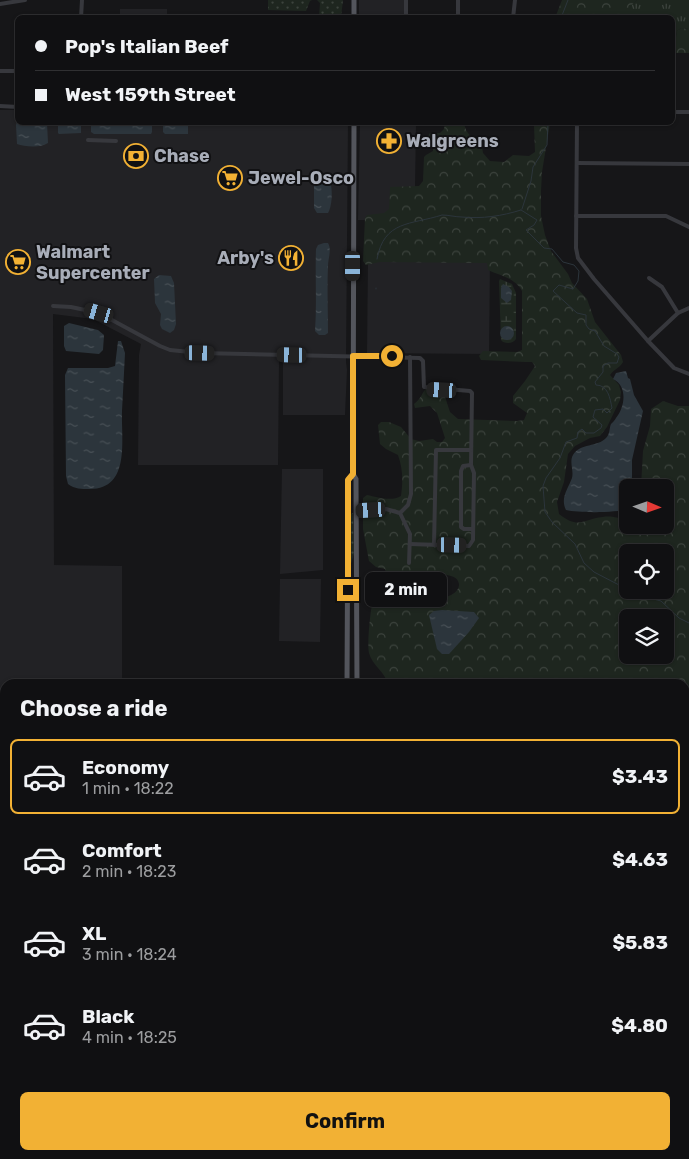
<!DOCTYPE html>
<html lang="en">
<head>
<meta charset="utf-8">
<style>
	body { margin:0; font-family:Rubik,sans-serif; background:#19191b; color:#f1f3f6; height:100vh; display:flex; flex-direction:column; font-size:19px; white-space:nowrap }
	* { box-sizing:border-box; margin:0 }
	p { font-size:16px; color:#9c9d9f }
	.icon { flex:none; width:28px; height:28px; fill:none; stroke:currentColor; stroke-width:2; stroke-linecap:round; stroke-linejoin:round }
	.map { position:relative; flex:1; overflow:hidden }
	.sheet { position:absolute; left:0px; top:679px; width:690px; height:481px; display:flex; flex-direction:column; background:#101012; border-radius:15px 15px 0 0; box-shadow:0 1px 4px #0004,0 0 0 1px #303032 }
	.sheet>* { flex:none }
	.top-card { position:absolute; left:15px; top:15px; width:660px; height:110px; border-radius:8px; box-shadow:0 1px 4px #0004,0 0 0 1px #303032; display:grid; align-content:center; height:110px; padding:0 20px; background:#101012 }
	.needle { width:32px; rotate:92deg }
	.controls { position:absolute; left:619px; top:479px; display:grid; gap:10px }
	.controls a { display:grid; place-items:center; width:55px; height:55px; border-radius:8px; background:#101012; box-shadow:0 1px 4px #0004,0 0 0 1px #303032; font-size:25px }
	.end { position:absolute; width:22px; height:22px; margin:-11px; border:6px solid #f2b134; background:#111; box-shadow:0 0 0 2px #111 }
	.from { border-radius:50% }
	.bubble { position:absolute; height:35px; border-radius:8px; background:#101012; box-shadow:0 1px 4px #0004,0 0 0 1px #303032; font-size:16px; font-weight:700; line-height:35px; text-align:center }
	.car { position:absolute; width:15px; height:30px; margin:-15px -8px; border-radius:6px; box-shadow:0 0 4px 1px #0007; background:linear-gradient(#222 24%,#8ab4d8 0 40%,#222 0 76%,#8ab4d8 0 86%,#222 0) }
	.top-card b { display:flex; align-items:center; gap:18px; height:48px; font-size:19px }
	.top-card b+b { border-top:1px solid #303032 }
	.top-card i { width:12px; height:12px; background:#f1f3f6 }
	ul { padding:0; list-style:none }
	li { display:flex; align-items:center; gap:15px; height:75px; margin:0 10px 8px; padding:0 10px; border:2px solid transparent; border-radius:8px }
	li div { flex:1 }
	li b { display:block; font-size:19px }
	li em { font-style:normal; font-weight:700 }
	li.selected { border-color:#f2b134 }
	li>.icon { width:45px; height:45px; stroke-width:1.5 }
	h2 { padding:0 20px; font-size:22px; line-height:60px }
	.action { display:flex; gap:10px; margin-top:auto; padding:10px 20px }
	.action a { flex:1; height:58px; border-radius:8px; background:#f2b134; color:#111; font-size:20px; font-weight:700; line-height:58px; text-align:center }
	.map>svg:first-child { display:block }
	.built { fill:#222225 }
	.grass { fill:url(#grass-dots) }
	.forest { fill:url(#forest-crowns); fill-rule:evenodd }
	.wetland { fill:url(#wetland-marsh) }
	.park { fill:url(#park-tufts) }
	.water { fill:url(#water-ripples) }
	.lines { fill:none; stroke-linecap:round; stroke-linejoin:round }
	.stream { stroke:#2c353c; stroke-width:1 }
	.minor { stroke:#37383d; stroke-width:4 }
	.major { stroke:#53555c; stroke-width:5 }
	.highway { stroke:#63666e; stroke-width:5.5 }
	.route { stroke:#f2b134; stroke-width:6 }
	.labels { text-anchor:middle; dominant-baseline:central; stroke-width:4; stroke-linejoin:round; paint-order:stroke }
	.poi-label { font-size:18px; font-weight:bold; fill:#a8adb8; stroke:#111113; text-anchor:start }
</style>
</head>
<body>
<div class="map">
<svg width="689" height="1159" viewBox="0 0 689 1159">
	<defs>
		<pattern id="grass-dots" width="8" height="8" patternUnits="userSpaceOnUse" patternTransform="scale(1.25)"><rect width="8" height="8" fill="#1e261f"/><path d="M2 2h.1M6 6h.1" fill="none" stroke="#3c433d" stroke-width="1.8" stroke-linecap="round"/></pattern>
		<pattern id="forest-crowns" width="20" height="18" patternUnits="userSpaceOnUse" patternTransform="scale(1.25)"><rect width="20" height="18" fill="#1e261f"/><path d="M2 6a3 3 0 1 1 6 0M12 15a3 3 0 1 1 6 0" fill="none" stroke="#3c433d"/></pattern>
		<pattern id="wetland-marsh" width="20" height="14" patternUnits="userSpaceOnUse" patternTransform="scale(1.25)"><rect width="20" height="14" fill="#1e261f"/><path d="M1 5h8M5 5V1M11 12h8M15 12V8" fill="none" stroke="#3c433d"/></pattern>
		<pattern id="park-tufts" width="24" height="20" patternUnits="userSpaceOnUse" patternTransform="scale(1.25)"><rect width="24" height="20" fill="#1e261f"/><path d="M3 7l-1-3M5 7V3M7 7l1-3M15 17l-1-3M17 17v-4M19 17l1-3" fill="none" stroke="#3c433d"/></pattern>
		<pattern id="water-ripples" width="26" height="14" patternUnits="userSpaceOnUse" patternTransform="scale(1.25)"><rect width="26" height="14" fill="#2c353c"/><path d="M2 4q2-2 4 0t4 0M15 11q2-2 4 0t4 0" fill="none" stroke="#485056"/></pattern>
	</defs>
	<rect width="100%" height="100%" fill="#161618"/>
	<g class="built">
		<rect x="359" y="0" width="49" height="17"/>
		<rect x="120" y="9" width="47" height="8"/>
		<polygon points="0,110 17,110 18,122 348,123 346,362 347,370 345,415 283,415 283,362 279,361 278,465 138,465 139,355 141,344 93,319 53,314 54,565 122,566 122,684 5,684 5,808 0,808"/>
		<polygon points="360,123 416,123 415,187 392,220 358,220"/>
		<polygon points="368,260 490,261 489,354 367,353"/>
		<polygon points="282,469 323,469 323,570 280,574"/>
		<polygon points="280,579 321,579 320,642 279,641"/>
	</g>
	<g class="grass">
		<polygon points="268,0 312,0 310,1 306,11 268,10"/>
		<polygon points="317,0 343,0 341,17 319,17 320,3"/>
		<polygon points="353,513 354,554 350,566 351,514"/>
		<rect x="685" y="789" width="4" height="96"/>
		<polygon points="0,808 5,808 5,872 2,879 0,879"/>
		<polygon points="5,912 5,963 0,965 0,913"/>
		<polygon points="685,932 689,939 689,1040 685,1040"/>
		<rect x="366" y="1155" width="90" height="4"/>
		<rect x="461" y="1155" width="127" height="4"/>
	</g>
	<g class="forest">
		<polygon points="562,0 637,0 628,10 627,17 555,18"/>
		<polygon points="681,28 689,29 689,53 673,53 672,43 675,43 677,31"/>
		<path d="M445,123H464C466,134 471,137 481,141L483,153L490,161L504,162L513,155L529,156L535,152L534,125L537,123H550L542,172L541,191V216L545,235L551,251L568,274L572,283L587,299L595,322L621,355L623,362C619,369 615,368 610,375L619,385L621,392L620,400L607,427L600,436L590,438L575,446L568,454L564,482L557,502L559,514C579,530 583,519 603,517C608,516 614,517 619,518L628,526L665,525V488L641,487L643,451L650,426L651,409L663,401L678,406H689V752H685V684H388C385,672 372,665 369,653C367,645 370,614 372,605L375,603C380,603 385,605 390,605C403,606 461,602 459,584C458,579 455,577 451,576C429,569 408,576 386,572L385,569L376,567L369,561L363,529V498L367,495C377,497 392,502 401,496C403,481 403,469 398,455L386,449L380,444L378,425L381,422H389L401,427L411,439L419,441L433,439L437,442H442L445,438L437,413L430,406L415,408L414,404C427,394 420,384 441,385L450,412L458,419L517,421L524,420L527,413L513,403V396L525,381L535,366L532,362H526L481,360L479,356L483,351L517,352L522,350V291C515,278 501,276 488,270L487,263L380,262L366,265L363,261L365,218L367,215L384,213L389,209L390,187L419,186L423,181L424,157L426,155L433,151V147L427,137L430,133H440L444,129ZM628,552H665V590H628ZM628,618H665V655H628Z"/>
		<polygon points="112,1155 307,1155 308,1158 308,1159 112,1159"/>
	</g>
	<path class="wetland" d="M500,279L512,284L516,293V339C513,344 504,344 501,340L499,281Z"/>
	<polygon class="park" points="637,0 689,0 689,29 681,28 677,31 675,43 673,43 672,18 627,17 627,10"/>
	<g class="water">
		<path d="M17,121L18,122L47,123L48,143C41,148 25,147 17,144L16,125Z"/>
		<polygon points="58,123 81,123 81,133 59,134 58,133"/>
		<polygon points="91,123 152,123 152,132 151,134 94,134 91,132"/>
		<polygon points="163,123 188,123 188,134 165,134 163,132"/>
		<path d="M317,176L328,177C333,184 333,204 328,213H317L314,208V180Z"/>
		<path d="M324,243H328C332,250 328,258 328,266C327,288 328,310 328,333L325,335H319L315,331C317,304 315,277 316,249L318,245Z"/>
		<polygon points="159,275 171,276 174,283 176,324 174,330 170,333 162,329 160,325 161,314 155,303 154,279"/>
		<polygon points="503,284 509,287 512,291 511,300 507,303 501,298 501,288"/>
		<polygon points="69,323 98,330 104,335 103,350 99,354 66,351 64,346 64,326"/>
		<circle cx="507" cy="333" r="7"/>
		<path d="M118,341H121L125,353C124,373 123,392 122,411C121,439 131,489 90,489C81,489 75,489 68,484L66,476L65,375L68,368H108L115,366Z"/>
		<path d="M626,371L628,378L630,379L634,395L643,411L632,460V487L628,488L627,509C616,513 579,513 566,510C560,498 568,489 572,478C574,470 569,462 573,455C580,443 598,447 606,438C610,434 609,429 611,424C612,423 615,420 616,418C625,407 628,386 613,379L616,373Z"/>
		<polygon points="442,610 474,612 479,618 469,632 449,654 442,654 437,649 429,615 434,611"/>
		<polygon points="311,1155 336,1155 337,1159 310,1159"/>
	</g>
	<g class="lines">
		<g class="stream">
			<polyline points="561,18 568,0"/>
			<polyline points="522,209 531,181 533,167 547,145 548,122"/>
			<path d="M521,210L537,220L534,225L526,230L544,248L552,249L563,262L574,265L579,271L578,281L573,289L559,285L553,291L577,313L586,315V325L589,329L595,331L604,346L617,354L619,357L617,363H608L603,366V372L595,382L596,385C608,385 610,398 612,408L607,413L603,409L595,410L593,417L602,425L601,428L594,433H586L582,429L578,432L577,438L566,442L560,458L546,478L543,486L545,512L552,522L575,544L584,563L594,572L619,585L631,593L661,601L679,618L689,623"/>
			<path d="M377,259C384,220 411,225 442,215C449,215 455,217 462,217C482,219 502,216 521,210"/>
			<polyline points="376,288 376,289"/>
			<polyline points="685,785 689,785"/>
		</g>
		<g class="minor">
			<polyline points="0,4 25,0"/>
			<polyline points="81,18 82,0"/>
			<polyline points="406,18 406,0"/>
			<polyline points="458,18 458,0"/>
			<polyline points="513,18 515,0"/>
			<polyline points="0,71 18,71"/>
			<polyline points="0,106 18,107"/>
			<polyline points="672,112 689,112"/>
			<polyline points="577,122 576,248 578,258 594,279 648,341 674,368 689,374"/>
			<polyline points="88,140 116,141"/>
			<polyline points="577,163 689,164"/>
			<polyline points="576,216 666,216 689,227"/>
			<polyline points="649,278 662,287 678,313"/>
			<polyline points="53,306 71,307 99,313 160,346 170,350 200,353 420,358 423,361 424,387 470,391 472,393 471,465 474,473 473,540 469,546 410,544"/>
			<polyline points="648,341 678,313 689,308"/>
			<polyline points="471,465 463,466 461,471 461,527 464,529 473,529"/>
			<polyline points="357,511 386,509 400,513"/>
			<polyline points="434,545 436,450 471,450"/>
			<polyline points="409,563 410,534 400,513 408,505 411,494 410,357"/>
			<polyline points="0,1043 5,1043"/>
			<polyline points="685,1049 689,1049"/>
			<polyline points="685,1130 689,1130"/>
			<polyline points="34,1155 35,1159"/>
			<polyline points="633,1159 634,1155"/>
		</g>
		<g class="major">
			<polyline points="354,18 354,0"/>
			<polyline points="354,122 353,474 356,479 357,684"/>
			<polyline points="347,684 348,480 353,474"/>
			<polyline points="346,1159 346,1155"/>
			<polyline points="354,1159 354,1155"/>
		</g>
		<g class="highway">
			<polyline points="685,808 689,808"/>
			<polyline points="685,815 689,814"/>
			<polyline points="685,828 689,827"/>
			<polyline points="685,833 689,833"/>
			<polyline points="0,934 5,933"/>
			<polyline points="0,949 5,948"/>
		</g>
	</g>
	<g class="lines">
		<polyline class="route" points="348,590 348,480 353,474 353,356 392,356"/>
	</g>
	<defs>
		<symbol id="pharmacy-ring" viewBox="-11 -11 22 22"><circle r="9.5" fill="#111113" stroke="#f2b134" stroke-width="1.5"/><path d="M-2-6h4v4h4v4h-4v4h-4v-4h-4v-4h4Z" fill="#f2b134"/></symbol>
		<symbol id="bank-ring" viewBox="-11 -11 22 22"><circle r="9.5" fill="#111113" stroke="#f2b134" stroke-width="1.5"/><path d="M-6-4H6V4H-6ZM0-2.3a2.3 2.3 0 1 0 0 4.6a2.3 2.3 0 1 0 0-4.6Z" fill="#f2b134"/></symbol>
		<symbol id="supermarket-ring" viewBox="-11 -11 22 22"><circle r="9.5" fill="#111113" stroke="#f2b134" stroke-width="1.5"/><path d="M-6-5.5h2.5l.6 2H6L4.5 2H-2.5L-4.4-4H-6ZM-1.5 3.2a1.3 1.3 0 1 0 .1 0ZM3 3.2a1.3 1.3 0 1 0 .1 0Z" fill="#f2b134"/></symbol>
		<symbol id="restaurant-ring" viewBox="-11 -11 22 22"><circle r="9.5" fill="#111113" stroke="#f2b134" stroke-width="1.5"/><path d="M-5-6h1v4h1v-4h1v4h1v-4h1v5L-1.5 .5V6h-2V.5L-5-1ZM5-6V6H3V1.5H1.5Q1.5-4 5-6Z" fill="#f2b134"/></symbol>
	</defs>
	<g fill-rule="evenodd">
		<use href="#pharmacy-ring" x="375" y="127" width="28" height="28"/>
		<use href="#bank-ring" x="122" y="142" width="28" height="28"/>
		<use href="#supermarket-ring" x="216" y="164" width="28" height="28"/>
		<use href="#restaurant-ring" x="277" y="244" width="28" height="28"/>
		<use href="#supermarket-ring" x="4" y="248" width="28" height="28"/>
	</g>
	<g class="labels">
		<g class="poi-label">
			<text x="406" y="141">Walgreens</text>
			<text x="154" y="156">Chase</text>
			<text x="248" y="178">Jewel-Osco</text>
			<text x="36" y="252">Walmart<tspan x="36" dy="21">Supercenter</tspan></text>
			<text x="274" y="258" text-anchor="end">Arby's</text>
		</g>
	</g>
</svg>
<div class="controls">
<a><svg class="needle" viewBox="-14 -14 28 28"><path d="M0-13l5 13h-10z" fill="#e53935"/><path d="M0 13l5-13h-10z" fill="#9c9d9f"/></svg></a>
<a><svg class="icon" aria-label="locate" viewBox="0 0 24 24"><circle cx="12" cy="12" r="6"/><path d="M12 2v4M12 18v4M2 12h4M18 12h4"/></svg></a>
<a><svg class="icon" aria-label="layers" viewBox="0 0 24 24"><path d="M12 4l9 5-9 5-9-5zM3 14l9 5 9-5"/></svg></a>
</div>
<i class="end from" style="left:392px;top:356px"></i>
<i class="end" style="left:348px;top:590px"></i>
<div class="bubble" style="left:365px;top:572px;width:82px">2 min</div>
<i class="car" style="left:353px;top:266px;rotate:180deg"></i>
<i class="car" style="left:99px;top:313px;rotate:286deg"></i>
<i class="car" style="left:200px;top:353px;rotate:91deg"></i>
<i class="car" style="left:292px;top:355px;rotate:271deg"></i>
<i class="car" style="left:442px;top:390px;rotate:273deg"></i>
<i class="car" style="left:371px;top:510px;rotate:267deg"></i>
<i class="car" style="left:452px;top:545px;rotate:91deg"></i>
<div class="top-card">
<b><i class="from"></i>Pop's Italian Beef</b>
<b><i></i>West 159th Street</b>
</div>
<section class="sheet">
<h2>Choose a ride</h2>
<ul>
<li class="selected"><svg class="icon" aria-label="car" viewBox="0 0 24 24"><path d="M5 17H2v-5l4-1 3-4h7l3 4 3 1v5h-3M9 17h6M6 11h13"/><circle cx="7" cy="17" r="2"/><circle cx="17" cy="17" r="2"/></svg><div><b>Economy</b><p>1 min · 18:22</p></div><em>$3.43</em></li>
<li><svg class="icon" aria-label="car" viewBox="0 0 24 24"><path d="M5 17H2v-5l4-1 3-4h7l3 4 3 1v5h-3M9 17h6M6 11h13"/><circle cx="7" cy="17" r="2"/><circle cx="17" cy="17" r="2"/></svg><div><b>Comfort</b><p>2 min · 18:23</p></div><em>$4.63</em></li>
<li><svg class="icon" aria-label="car" viewBox="0 0 24 24"><path d="M5 17H2v-5l4-1 3-4h7l3 4 3 1v5h-3M9 17h6M6 11h13"/><circle cx="7" cy="17" r="2"/><circle cx="17" cy="17" r="2"/></svg><div><b>XL</b><p>3 min · 18:24</p></div><em>$5.83</em></li>
<li><svg class="icon" aria-label="car" viewBox="0 0 24 24"><path d="M5 17H2v-5l4-1 3-4h7l3 4 3 1v5h-3M9 17h6M6 11h13"/><circle cx="7" cy="17" r="2"/><circle cx="17" cy="17" r="2"/></svg><div><b>Black</b><p>4 min · 18:25</p></div><em>$4.80</em></li>
</ul>
<div class="action"><a>Confirm</a></div>
</section>
</div>
</body>
</html>
